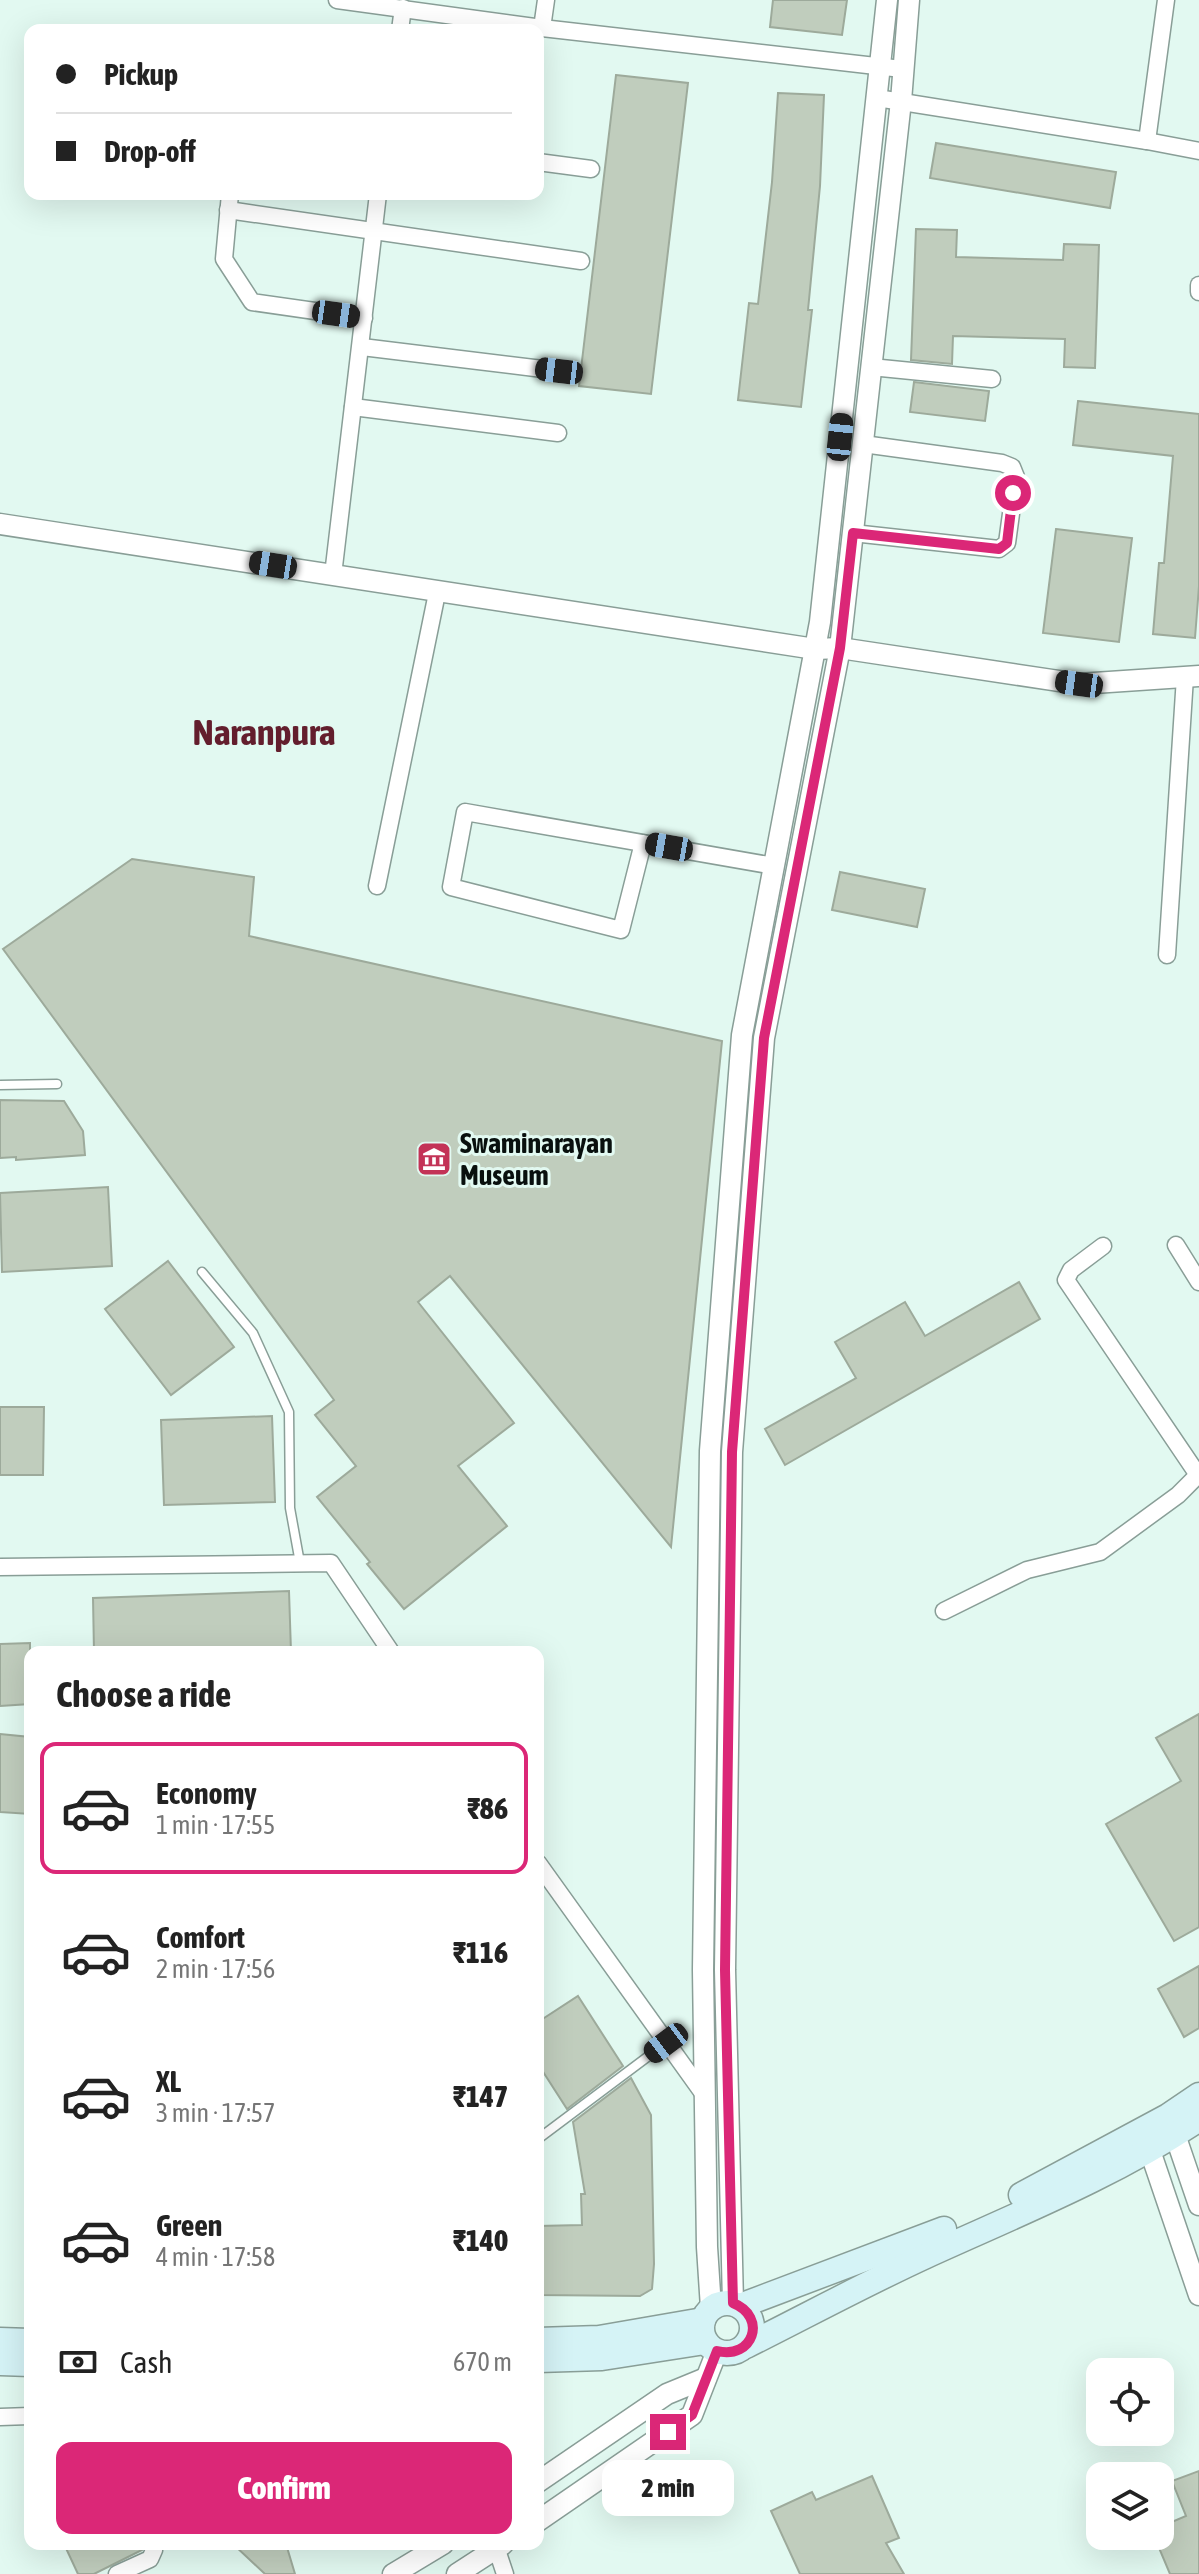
<!DOCTYPE html>
<html lang="en">
<head>
<meta charset="utf-8">
<style>
	body { margin:0; font-family:"Asap Condensed",sans-serif; background:#f6f6f6; color:#222; height:100vh; display:flex; flex-direction:column; font-size:30px; white-space:nowrap }
	* { box-sizing:border-box; margin:0 }
	p { font-size:26px; color:#767676 }
	.icon { flex:none; width:44px; height:44px; fill:none; stroke:currentColor; stroke-width:2; stroke-linecap:round; stroke-linejoin:round }
	.map { position:relative; flex:1; overflow:hidden }
	.drawer { position:absolute; left:24px; top:1646px; width:520px; height:904px; display:flex; flex-direction:column; background:#fff; border-radius:16px; box-shadow:0 8px 32px #0002 }
	.drawer>* { flex:none }
	.guide { position:absolute; left:24px; top:24px; width:520px; height:176px; border-radius:16px; box-shadow:0 8px 32px #0002; display:grid; align-content:center; height:176px; padding:0 32px; background:#fff }
	.tools { position:absolute; left:1086px; top:2358px; display:grid; gap:16px }
	.tools a { display:grid; place-items:center; width:88px; height:88px; border-radius:16px; background:#fff; box-shadow:0 8px 32px #0002; font-size:40px }
	.end { position:absolute; width:36px; height:36px; margin:-18px; border:10px solid #db2777; background:#fff; box-shadow:0 0 0 4px #fff }
	.from { border-radius:50% }
	.bubble { position:absolute; height:56px; border-radius:16px; background:#fff; box-shadow:0 8px 32px #0002; font-size:26px; font-weight:800; line-height:56px; text-align:center }
	.car { position:absolute; width:24px; height:48px; margin:-24px -12px; border-radius:10px; box-shadow:0 0 6px 2px #0007; background:linear-gradient(#222 24%,#8ab4d8 0 40%,#222 0 76%,#8ab4d8 0 86%,#222 0) }
	.guide b { display:flex; align-items:center; gap:28px; height:76px; font-size:30px }
	.guide b+b { border-top:2px solid #e0e0e0 }
	.guide i { width:20px; height:20px; background:#222 }
	ul { padding:0; list-style:none }
	li { display:flex; align-items:center; gap:24px; height:132px; margin:0 16px 12px; padding:0 16px; border:4px solid transparent; border-radius:16px }
	li div { flex:1 }
	li b { display:block; font-size:30px }
	li em { font-style:normal; font-weight:800 }
	li.current { border-color:#db2777 }
	li>.icon { width:72px; height:72px; stroke-width:1.5 }
	h2 { padding:0 32px; font-size:36px; line-height:96px }
	.pay { display:flex; align-items:center; gap:20px; height:88px; padding:0 32px; font-size:30px }
	.pay p { margin-inline-start:auto }
	.primary-button { display:flex; gap:16px; margin-top:auto; padding:16px 32px }
	.primary-button a { flex:1; height:92px; border-radius:16px; background:#db2777; color:#fff; font-size:32px; font-weight:800; line-height:92px; text-align:center }
	.map>svg:first-child { display:block }
	.building { fill:#c0cdbd; stroke:#9daa9b; stroke-width:2 }
	.lines { fill:none; stroke-linecap:round; stroke-linejoin:round }
	.service-casing { stroke:#899e97; stroke-width:11 }
	.minor-casing { stroke:#899e97; stroke-width:19 }
	.tertiary-casing { stroke:#899e97; stroke-width:23 }
	.secondary-casing { stroke:#899e97; stroke-width:27 }
	.service { stroke:#fff; stroke-width:8 }
	.minor { stroke:#fff; stroke-width:16 }
	.tertiary { stroke:#fff; stroke-width:20 }
	.secondary { stroke:#d5f3f6; stroke-width:24 }
	.route { stroke:#db2777; stroke-width:10 }
	.labels { text-anchor:middle; dominant-baseline:central; stroke-width:6; stroke-linejoin:round; paint-order:stroke }
	.poi-label { font-size:28px; font-weight:bold; fill:#09100e; stroke:#e2f9f1; text-anchor:start }
	.district-label { font-size:36px; font-weight:bold; fill:#631e2d; stroke:#e2f9f1 }
</style>
</head>
<body>
<div class="map">
<svg width="1199" height="2574" viewBox="0 0 1199 2574">
	<rect width="100%" height="100%" fill="#e2f9f1"/>
	<g class="building">
		<polygon points="773,0 847,0 842,35 770,27"/>
		<polygon points="616,75 688,83 651,394 579,386"/>
		<polygon points="778,93 824,95 820,186 808,310 812,310 801,407 738,400 749,303 758,304 772,182"/>
		<polygon points="936,143 1116,172 1110,208 930,178"/>
		<polygon points="916,229 957,230 956,257 1063,260 1064,244 1099,245 1095,368 1064,367 1065,339 953,336 952,364 911,360"/>
		<polygon points="914,382 989,391 985,421 910,412"/>
		<polygon points="1078,401 1199,414 1199,586 1195,638 1153,634 1159,563 1164,563 1173,456 1073,445"/>
		<polygon points="1056,529 1132,538 1119,642 1043,633"/>
		<polygon points="132,859 254,877 249,936 722,1041 671,1547 450,1276 418,1302 514,1423 458,1466 507,1526 404,1609 367,1564 370,1562 317,1497 356,1466 315,1415 334,1400 3,949"/>
		<polygon points="840,872 925,889 917,927 832,910"/>
		<polygon points="0,1100 64,1101 83,1131 85,1155 16,1160 16,1157 0,1158"/>
		<polygon points="108,1187 112,1266 2,1272 0,1193"/>
		<polygon points="168,1261 234,1347 171,1395 105,1309"/>
		<polygon points="1019,1282 1040,1319 785,1465 765,1429 856,1378 835,1342 905,1302 925,1336"/>
		<polygon points="0,1407 44,1407 43,1475 0,1475"/>
		<polygon points="272,1416 275,1502 164,1505 161,1420"/>
		<polygon points="289,1591 291,1652 94,1652 93,1598"/>
		<polygon points="30,1643 30,1704 0,1706 0,1644"/>
		<polygon points="1199,1714 1199,1927 1174,1941 1106,1824 1181,1781 1156,1738"/>
		<polygon points="0,1734 30,1737 30,1814 0,1812"/>
		<polygon points="1199,1966 1199,2028 1184,2037 1158,1989"/>
		<polygon points="578,1996 623,2066 567,2109 538,2064 538,2022"/>
		<polygon points="631,2078 651,2115 654,2264 652,2289 640,2296 538,2295 538,2226 582,2225 581,2194 585,2194 573,2122"/>
		<polygon points="1199,2471 1199,2574 1170,2574 1154,2536 1160,2536 1160,2527 1186,2516 1172,2481"/>
		<polygon points="872,2476 899,2538 886,2543 904,2574 800,2574 771,2511 812,2492 816,2500"/>
		<polygon points="64,2544 140,2544 142,2550 94,2574 78,2574"/>
		<polygon points="233,2544 286,2544 295,2574 265,2574"/>
	</g>
	<g class="lines">
		<defs>
			<g id="service">
				<polyline points="0,1085 57,1084"/>
				<polyline points="202,1272 253,1333 289,1412 290,1508 300,1563"/>
				<polyline points="538,2139 666,2043"/>
			</g>
			<g id="minor">
				<polyline points="337,0 542,28 902,69"/>
				<polyline points="542,28 546,0"/>
				<polyline points="400,30 403,8"/>
				<polyline points="877,98 1147,141 1166,0"/>
				<polyline points="1147,141 1199,151"/>
				<polyline points="538,162 591,169"/>
				<polyline points="230,194 224,259 252,302 364,318"/>
				<polyline points="228,210 581,261"/>
				<polyline points="1199,285 1199,292"/>
				<polyline points="362,347 559,371"/>
				<polyline points="871,367 992,379"/>
				<polyline points="353,407 558,433"/>
				<polyline points="853,533 999,549 1007,543 1016,477 1012,467 1002,463 863,444"/>
				<polyline points="333,575 378,194"/>
				<polyline points="643,843 621,930 451,887 465,812 774,866"/>
				<polyline points="377,886 437,593"/>
				<polyline points="1167,955 1185,677"/>
				<polyline points="1176,1245 1199,1282"/>
				<polyline points="1103,1246 1071,1270 1066,1280 1198,1475"/>
				<polyline points="0,1567 331,1563 391,1652"/>
				<polyline points="944,1611 1027,1570 1100,1552 1178,1495 1199,1474"/>
				<polyline points="538,1863 705,2096"/>
				<polyline points="0,2417 30,2416"/>
				<polyline points="495,2544 505,2574"/>
				<polyline points="117,2574 150,2559 154,2550 151,2544"/>
			</g>
			<g id="tertiary">
				<polyline points="0,524 815,649 840,648 1079,684 1199,676"/>
				<polyline points="1171,2123 1199,2205"/>
				<polyline points="1145,2136 1199,2295"/>
				<polyline points="733,2303 725,1970 732,1452 764,1038 840,648 901,101 909,0"/>
				<polyline points="711,2308 707,2247 703,1970 710,1451 742,1035 820,622 887,0"/>
				<polyline points="538,2482 667,2394 706,2378"/>
				<polyline points="538,2521 692,2415 717,2351"/>
				<polyline points="393,2574 443,2544"/>
				<polyline points="457,2574 503,2544"/>
			</g>
			<g id="secondary">
				<polyline points="1021,2195 1168,2116 1199,2095"/>
				<circle cx="727" cy="2328" r="25"/>
				<polyline points="740,2306 944,2229"/>
				<polyline points="0,2340 30,2341"/>
				<polyline points="538,2340 599,2338 703,2320"/>
				<path d="M746,2346C806,2316 865,2284 926,2256C1018,2214 1114,2176 1199,2119"/>
				<polyline points="538,2360 602,2358 705,2342"/>
				<polyline points="0,2363 30,2364"/>
			</g>
		</defs>
		<use href="#service" class="service-casing"/>
		<use href="#minor" class="minor-casing"/>
		<use href="#tertiary" class="tertiary-casing"/>
		<use href="#secondary" class="secondary-casing"/>
		<use href="#service" class="service"/>
		<use href="#minor" class="minor"/>
		<use href="#tertiary" class="tertiary"/>
		<use href="#secondary" class="secondary"/>
	</g>
	<g class="lines">
		<path class="route" d="M668,2432L692,2415L717,2351C753,2360 768,2317 733,2303L725,1970L732,1452L764,1038L840,648L853,533L999,549L1007,543L1013,493"/>
	</g>
	<defs>
		<symbol id="museum-square" viewBox="-11 -11 22 22"><rect x="-9" y="-9" width="18" height="18" rx="4" fill="#c33357" stroke="#e2f9f1"/><path d="M0-6L6-3V-2H-6V-3ZM-5-1h2V3h-2ZM-1-1h2V3h-2ZM3-1h2V3H3ZM-6 4H6V6H-6Z" fill="#fff"/></symbol>
	</defs>
	<g fill-rule="evenodd">
		<use href="#museum-square" x="414" y="1139" width="40" height="40"/>
	</g>
	<g class="labels">
		<g class="poi-label">
			<text x="460" y="1143">Swaminarayan<tspan x="460" dy="32">Museum</tspan></text>
		</g>
		<g class="district-label">
			<text x="264" y="732">Naranpura</text>
		</g>
	</g>
</svg>
<div class="tools">
<a><svg class="icon" aria-label="locate" viewBox="0 0 24 24"><circle cx="12" cy="12" r="6"/><path d="M12 2v4M12 18v4M2 12h4M18 12h4"/></svg></a>
<a><svg class="icon" aria-label="layers" viewBox="0 0 24 24"><path d="M12 4l9 5-9 5-9-5zM3 14l9 5 9-5"/></svg></a>
</div>
<i class="end from" style="left:1013px;top:493px"></i>
<i class="end" style="left:668px;top:2432px"></i>
<div class="bubble" style="left:602px;top:2460px;width:132px">2 min</div>
<i class="car" style="left:336px;top:314px;rotate:98deg"></i>
<i class="car" style="left:559px;top:371px;rotate:277deg"></i>
<i class="car" style="left:840px;top:437px;rotate:6deg"></i>
<i class="car" style="left:273px;top:565px;rotate:279deg"></i>
<i class="car" style="left:1079px;top:684px;rotate:278deg"></i>
<i class="car" style="left:669px;top:847px;rotate:280deg"></i>
<i class="car" style="left:666px;top:2043px;rotate:233deg"></i>
<div class="guide">
<b><i class="from"></i>Pickup</b>
<b><i></i>Drop-off</b>
</div>
<section class="drawer">
<h2>Choose a ride</h2>
<ul>
<li class="current"><svg class="icon" aria-label="car" viewBox="0 0 24 24"><path d="M5 17H2v-5l4-1 3-4h7l3 4 3 1v5h-3M9 17h6M6 11h13"/><circle cx="7" cy="17" r="2"/><circle cx="17" cy="17" r="2"/></svg><div><b>Economy</b><p>1 min · 17:55</p></div><em>₹86</em></li>
<li><svg class="icon" aria-label="car" viewBox="0 0 24 24"><path d="M5 17H2v-5l4-1 3-4h7l3 4 3 1v5h-3M9 17h6M6 11h13"/><circle cx="7" cy="17" r="2"/><circle cx="17" cy="17" r="2"/></svg><div><b>Comfort</b><p>2 min · 17:56</p></div><em>₹116</em></li>
<li><svg class="icon" aria-label="car" viewBox="0 0 24 24"><path d="M5 17H2v-5l4-1 3-4h7l3 4 3 1v5h-3M9 17h6M6 11h13"/><circle cx="7" cy="17" r="2"/><circle cx="17" cy="17" r="2"/></svg><div><b>XL</b><p>3 min · 17:57</p></div><em>₹147</em></li>
<li><svg class="icon" aria-label="car" viewBox="0 0 24 24"><path d="M5 17H2v-5l4-1 3-4h7l3 4 3 1v5h-3M9 17h6M6 11h13"/><circle cx="7" cy="17" r="2"/><circle cx="17" cy="17" r="2"/></svg><div><b>Green</b><p>4 min · 17:58</p></div><em>₹140</em></li>
</ul>
<div class="pay"><svg class="icon" aria-label="cash" viewBox="0 0 24 24"><path d="M3 7h18v10H3z"/><circle cx="12" cy="12" r="2"/></svg>Cash<p>670 m</p></div>
<div class="primary-button"><a>Confirm</a></div>
</section>
</div>
</body>
</html>
